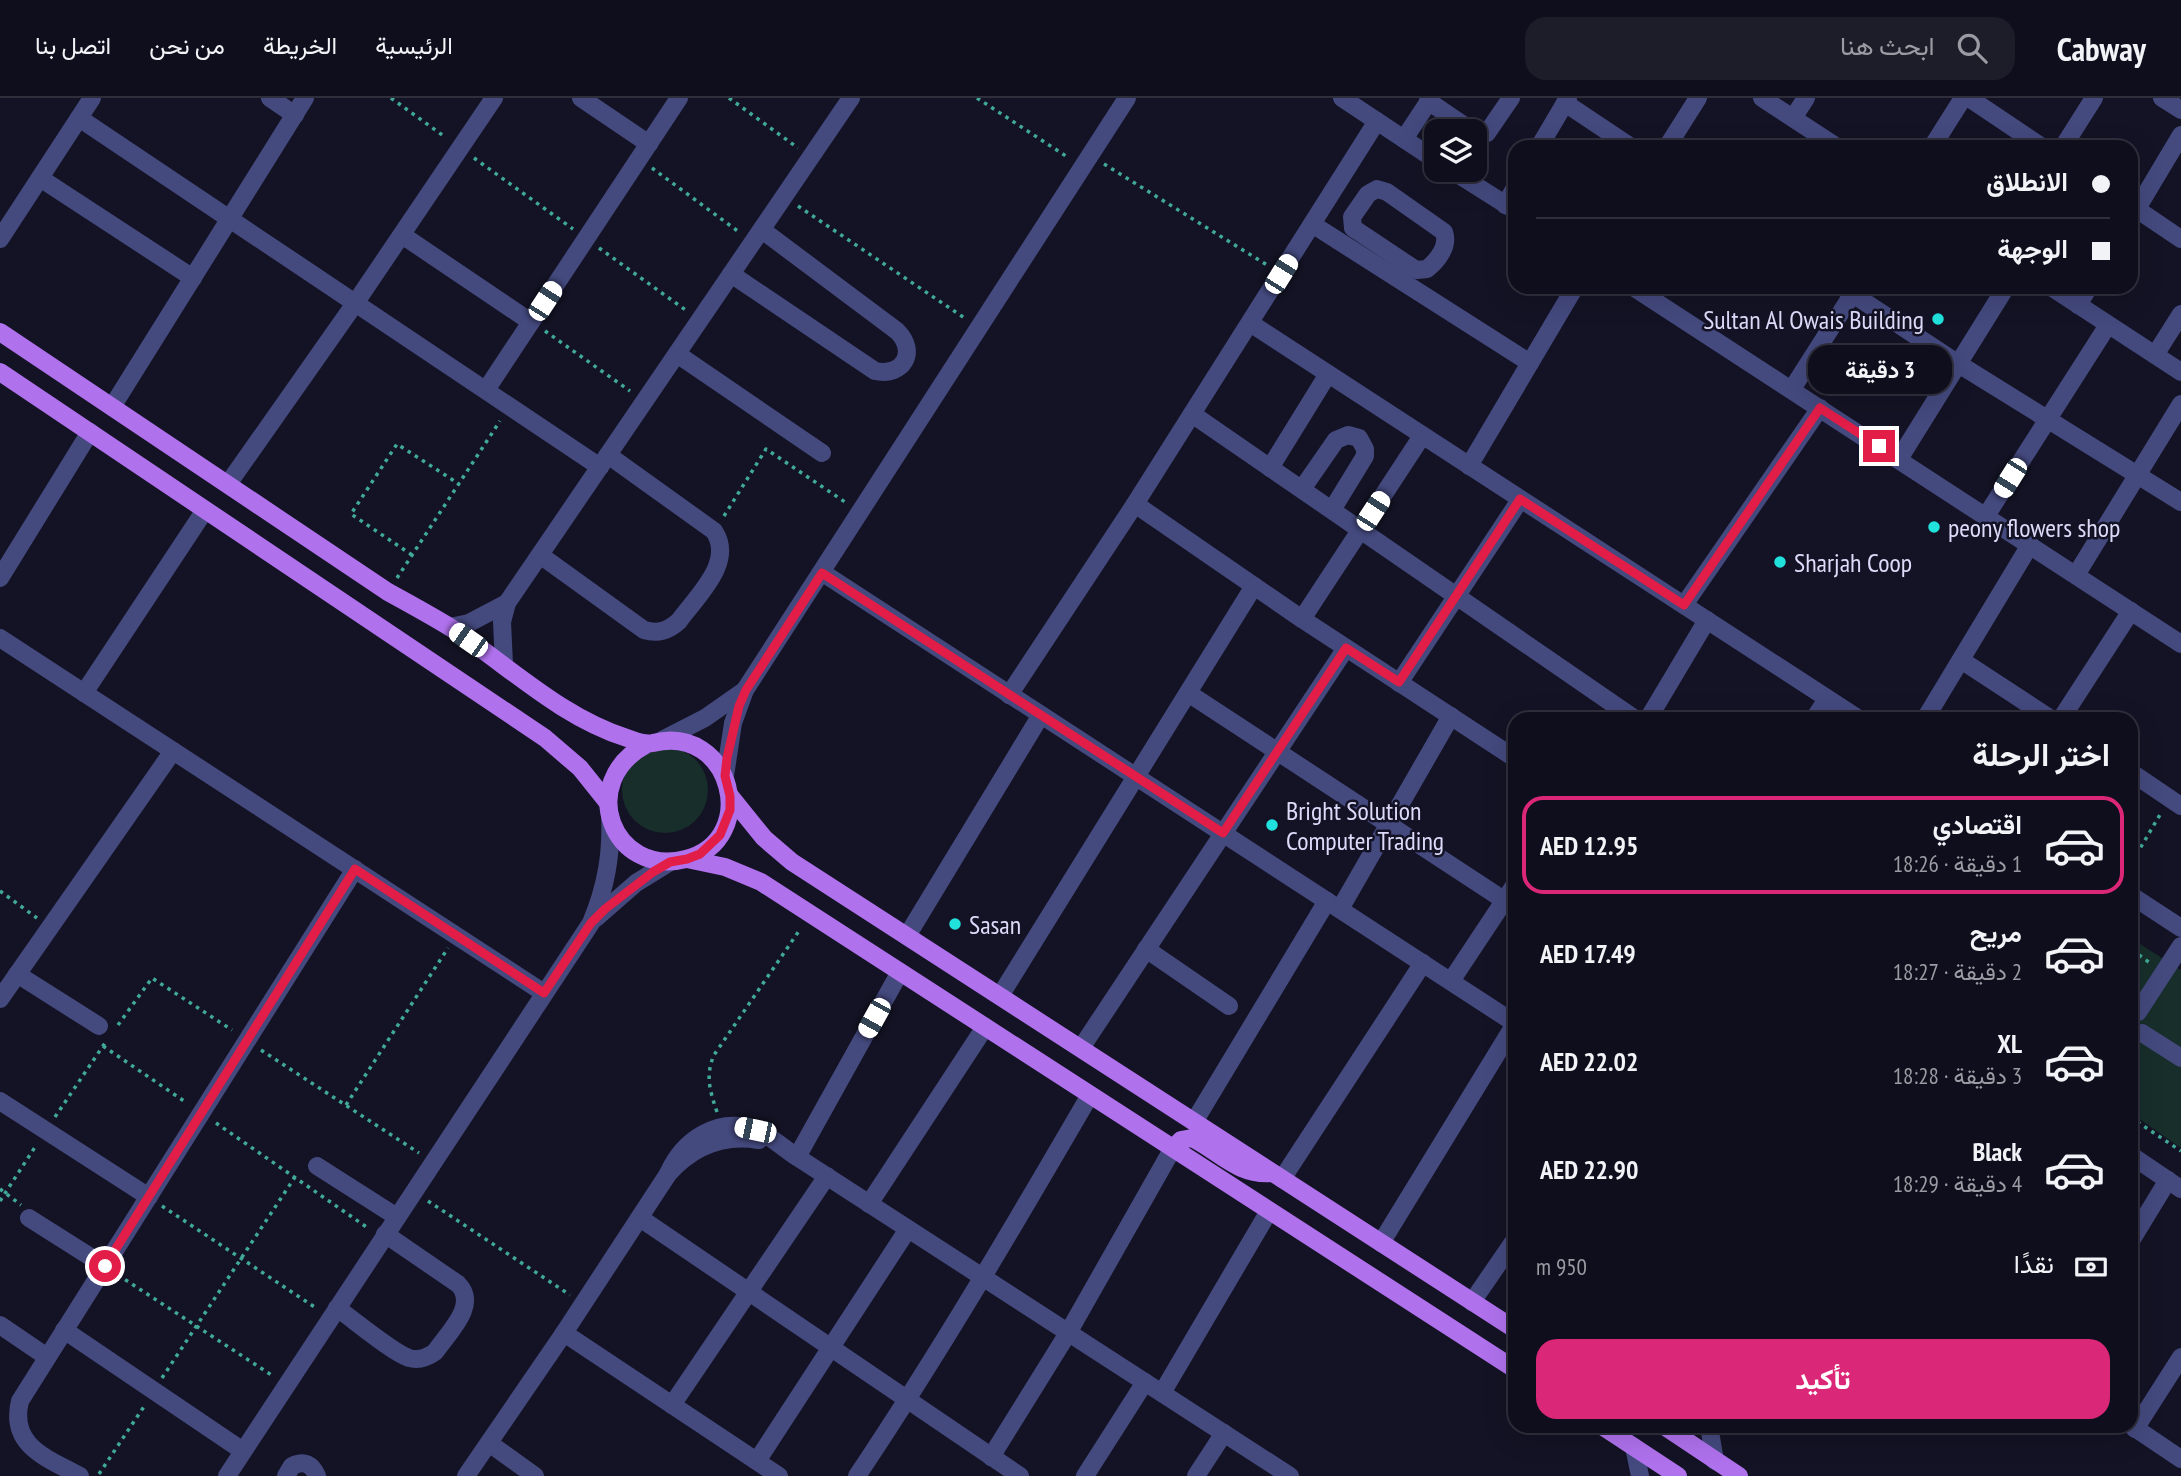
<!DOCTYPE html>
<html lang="ar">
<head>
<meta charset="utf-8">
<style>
	body { margin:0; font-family:"PT Sans Narrow",Vazirmatn,sans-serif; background:#1d1c29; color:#f1f3f6; direction:rtl; height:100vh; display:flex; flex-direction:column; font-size:26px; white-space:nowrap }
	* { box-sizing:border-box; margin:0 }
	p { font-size:23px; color:#9b9ca3 }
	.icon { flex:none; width:38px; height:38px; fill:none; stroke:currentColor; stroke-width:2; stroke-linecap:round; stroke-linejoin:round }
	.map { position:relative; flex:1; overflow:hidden; direction:ltr }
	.details { position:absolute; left:1508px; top:614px; width:630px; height:721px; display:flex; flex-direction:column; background:#0f0e1c; border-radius:21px; box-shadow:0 7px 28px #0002,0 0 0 2px #2f2e3b; direction:rtl }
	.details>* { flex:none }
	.top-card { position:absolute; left:1508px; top:42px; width:630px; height:154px; border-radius:21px; box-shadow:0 7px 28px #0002,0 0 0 2px #2f2e3b; direction:rtl; display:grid; align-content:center; height:154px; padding:0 28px; background:#0f0e1c }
	.tools { position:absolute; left:1424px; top:21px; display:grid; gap:14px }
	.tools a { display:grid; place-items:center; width:63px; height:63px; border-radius:14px; background:#0f0e1c; box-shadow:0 7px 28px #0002,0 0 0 2px #2f2e3b; font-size:35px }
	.end { position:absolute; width:32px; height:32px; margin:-16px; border:9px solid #e11d48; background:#fff; box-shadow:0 0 0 4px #fff }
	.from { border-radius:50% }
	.bubble { position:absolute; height:49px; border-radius:21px; background:#0f0e1c; box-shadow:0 7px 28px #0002,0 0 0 2px #2f2e3b; font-size:23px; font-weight:700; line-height:49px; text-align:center; direction:rtl }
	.car { position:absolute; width:21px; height:42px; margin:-21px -10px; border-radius:9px; box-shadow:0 0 5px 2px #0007; background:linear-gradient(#fff 24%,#345 0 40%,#fff 0 76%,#345 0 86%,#fff 0) }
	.top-card b { display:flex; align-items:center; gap:24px; height:66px; font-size:26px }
	.top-card b+b { border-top:2px solid #2f2e3b }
	.top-card i { width:18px; height:18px; background:#f1f3f6 }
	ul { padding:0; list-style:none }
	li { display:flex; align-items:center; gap:21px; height:98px; margin:0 14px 10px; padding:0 14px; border:4px solid transparent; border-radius:21px }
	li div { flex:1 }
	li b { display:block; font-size:26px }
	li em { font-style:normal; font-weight:700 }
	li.selected { border-color:#db2777 }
	li>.icon { width:63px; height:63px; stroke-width:1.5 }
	h2 { padding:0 28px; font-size:32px; line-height:84px }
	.pay { display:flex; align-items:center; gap:18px; height:77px; padding:0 28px; font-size:26px }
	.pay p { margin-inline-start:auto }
	.primary-button { display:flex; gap:14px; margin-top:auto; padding:14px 28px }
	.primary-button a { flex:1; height:80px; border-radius:21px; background:#db2777; color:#fff; font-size:28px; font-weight:700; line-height:80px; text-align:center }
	header { display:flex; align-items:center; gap:42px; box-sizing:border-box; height:98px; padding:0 35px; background:#0f0e1c; border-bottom:2px solid #2f2e3b }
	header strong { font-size:33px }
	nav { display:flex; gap:38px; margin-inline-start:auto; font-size:24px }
	.search { width:490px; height:63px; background:#1d1c29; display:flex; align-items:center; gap:18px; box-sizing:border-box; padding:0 24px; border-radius:21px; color:#9b9ca3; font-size:26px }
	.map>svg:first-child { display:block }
	.green { fill:#172e2b }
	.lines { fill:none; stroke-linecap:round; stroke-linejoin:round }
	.path { stroke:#40aa97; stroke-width:3.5; stroke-dasharray:3.5 5; stroke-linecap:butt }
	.minor { stroke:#44497e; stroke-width:18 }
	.major { stroke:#af71ec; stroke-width:18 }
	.route { stroke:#e11d48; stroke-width:9 }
	.poi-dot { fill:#21e1dd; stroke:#141325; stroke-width:2.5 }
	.labels { text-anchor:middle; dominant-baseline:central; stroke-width:5; stroke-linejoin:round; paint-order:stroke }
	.poi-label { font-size:26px; fill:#dcdcfa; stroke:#141325; text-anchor:start }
</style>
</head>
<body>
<header>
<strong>Cabway</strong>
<div class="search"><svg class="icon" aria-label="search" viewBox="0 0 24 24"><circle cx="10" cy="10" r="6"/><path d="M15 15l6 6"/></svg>ابحث هنا</div>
<nav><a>الرئيسية</a><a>الخريطة</a><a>من نحن</a><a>اتصل بنا</a></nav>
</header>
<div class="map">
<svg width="2181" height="1378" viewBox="0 0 2181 1378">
	<rect width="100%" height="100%" fill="#141325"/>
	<g class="green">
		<circle cx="665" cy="692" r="43"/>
		<polygon points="2132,841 2181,872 2181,1050 2132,1016"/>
	</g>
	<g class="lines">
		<g class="path">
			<polyline points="391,0 445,39"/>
			<polyline points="729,0 798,50"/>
			<polyline points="977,0 1069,60"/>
			<polyline points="474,60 573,131"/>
			<polyline points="1104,66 1267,167"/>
			<polyline points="652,70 739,134"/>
			<polyline points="798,108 966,221"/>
			<polyline points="599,150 687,213"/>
			<polyline points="545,233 630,293"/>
			<polyline points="724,418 766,351 845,404"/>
			<polyline points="412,457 351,416 397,346 459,386"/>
			<polyline points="397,480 500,323"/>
			<polyline points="2132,764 2161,715"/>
			<polyline points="0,793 37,820"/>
			<polyline points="2132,852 2150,865"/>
			<polyline points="118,927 152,880 232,932"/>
			<polyline points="103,948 187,1005"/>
			<polyline points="261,952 419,1055"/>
			<polyline points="346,1007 448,850"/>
			<path d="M717,1014C710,993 705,978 714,957L801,830"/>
			<polyline points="2132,1017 2139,1025 2181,1053"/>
			<polyline points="55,1019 105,945"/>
			<polyline points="216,1025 368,1130"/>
			<polyline points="0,1091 21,1107"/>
			<polyline points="0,1103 37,1046"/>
			<polyline points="428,1103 570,1197"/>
			<polyline points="162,1108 316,1210"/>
			<polyline points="118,1177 273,1278"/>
			<polyline points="162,1280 295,1079"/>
			<polyline points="99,1376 145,1307"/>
		</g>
		<g class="minor">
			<polyline points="270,0 295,17"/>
			<polyline points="581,0 649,46"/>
			<polyline points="1342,0 1437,63"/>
			<polyline points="1762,0 1837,49"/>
			<polyline points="1969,0 2042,49"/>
			<polyline points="2162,0 2181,12"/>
			<polyline points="1428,3 1472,33"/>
			<polyline points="1565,5 1631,49"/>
			<polyline points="79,20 600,369"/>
			<polyline points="1793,20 1806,0"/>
			<polyline points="1475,35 1487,35 1511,0"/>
			<polyline points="1404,41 1431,0"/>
			<polyline points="1539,49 1568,0"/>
			<polyline points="1667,49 1698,0"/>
			<polyline points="1932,49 1963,0"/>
			<polyline points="2063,49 2094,0"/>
			<polyline points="1451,72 1516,113"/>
			<polyline points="40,80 193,180"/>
			<path d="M1377,91L1387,94L1444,134C1449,148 1438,162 1427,171L1417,172L1413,170L1353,130L1352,119L1368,96Z"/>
			<polyline points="1505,107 1516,88"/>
			<polyline points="2132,108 2181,141"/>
			<polyline points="2132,119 2181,37"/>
			<polyline points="1312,126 1530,265"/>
			<polyline points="402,137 531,224"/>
			<polyline points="0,141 92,0"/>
			<path d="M731,176L875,273C903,279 918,254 897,233L762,132"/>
			<polyline points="1633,189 2181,546"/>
			<polyline points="1842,189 1957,265 2181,404"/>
			<polyline points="2051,189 2181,274"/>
			<polyline points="2078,207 2089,189"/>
			<polyline points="1250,225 1859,621"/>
			<polyline points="677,256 822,355"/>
			<polyline points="2155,257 2181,216"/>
			<polyline points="1792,291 1857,189"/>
			<polyline points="486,292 679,0"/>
			<polyline points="112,309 305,0"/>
			<polyline points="1192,316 1635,621"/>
			<polyline points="1899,361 2006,189"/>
			<polyline points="1469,368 1575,189"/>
			<polyline points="1270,370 1328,276"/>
			<polyline points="228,386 356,204 494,0"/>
			<polyline points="1302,391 1336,342 1348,337 1359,340 1365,351 1365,358 1332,412"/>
			<polyline points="1135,406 1302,521 1516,661"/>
			<polyline points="1986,418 2108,227"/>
			<path d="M540,457L644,532C658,536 668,533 679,523C697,498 735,464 714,433L608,357"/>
			<polyline points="823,475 1516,926"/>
			<polyline points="2076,477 2181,306"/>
			<polyline points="0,480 90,334"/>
			<polyline points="1684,507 1820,310"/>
			<polyline points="1302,521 1422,338"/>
			<polyline points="450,529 469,525 507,505"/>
			<polyline points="0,540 544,895"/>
			<polyline points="1961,562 2051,621"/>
			<polyline points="504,566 502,524 507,505 851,0"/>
			<polyline points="1399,585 1520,402"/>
			<polyline points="84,595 205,412"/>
			<polyline points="1188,595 1516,810"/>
			<polyline points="1009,597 1135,406 1377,23"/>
			<polyline points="1648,621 1707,522"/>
			<polyline points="1814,621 1827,601"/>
			<polyline points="1925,621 2030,447"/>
			<polyline points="2061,621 2131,513"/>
			<polyline points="662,642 705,620 745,592"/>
			<polyline points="2132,675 2181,708"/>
			<polyline points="725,678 733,625 745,592 1127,0"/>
			<polyline points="2132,798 2181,830"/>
			<polyline points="1340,811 1451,618"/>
			<polyline points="596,820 636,785 670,764"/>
			<polyline points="907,838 1041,617"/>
			<polyline points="1146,851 1229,908"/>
			<polyline points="17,876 99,928"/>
			<polyline points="1451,883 1516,785"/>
			<polyline points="1000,898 1254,488"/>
			<polyline points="0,901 173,653"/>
			<polyline points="2138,914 2181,848"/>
			<polyline points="2142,935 2181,960"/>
			<polyline points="1081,950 1346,550"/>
			<polyline points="0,1003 149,1099"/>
			<polyline points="1194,1024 1327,803"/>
			<polyline points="2132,1058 2181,1091"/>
			<polyline points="797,1059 900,874"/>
			<polyline points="317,1068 397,1119"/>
			<path d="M668,1076C683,1042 718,1018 756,1032C771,1038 783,1050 797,1059L1290,1378"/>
			<polyline points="1282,1081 1423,865"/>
			<polyline points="869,1106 985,929"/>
			<polyline points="29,1120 105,1168"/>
			<polyline points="640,1120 1020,1378"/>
			<polyline points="2132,1141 2168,1082"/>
			<polyline points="1381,1145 1515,926"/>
			<polyline points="1472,1204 1516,1140"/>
			<path d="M337,1210C354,1222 392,1254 409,1260C419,1263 428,1259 435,1254C448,1235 479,1207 458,1186L385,1136"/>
			<polyline points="0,1227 47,1259"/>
			<polyline points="64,1232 243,1353"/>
			<polyline points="564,1235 779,1378"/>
			<polyline points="1162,1295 1269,1113"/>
			<polyline points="672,1307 827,1078"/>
			<polyline points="1709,1328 1715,1363"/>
			<polyline points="2132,1328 2181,1361"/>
			<polyline points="2135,1331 2181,1259"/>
			<polyline points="489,1345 535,1378"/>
			<polyline points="1634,1349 1640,1378"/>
			<polyline points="991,1359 1068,1235 1173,1050"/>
			<polyline points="757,1363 908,1131"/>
			<path d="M80,1378C47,1360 9,1348 20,1303L355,771"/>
			<path d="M227,1378L591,825C606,789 612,756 610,717"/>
			<path d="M286,1378L292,1368C304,1362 312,1366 317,1378"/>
			<path d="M466,1378L564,1235L668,1076C692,1049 723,1036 759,1042"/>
			<path d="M857,1378C940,1254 1015,1126 1090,997"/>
			<polyline points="1085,1378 1145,1284"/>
			<polyline points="1196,1378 1224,1335"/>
		</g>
		<g class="major">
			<path d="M0,234L388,494C410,506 432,518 453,531C510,569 561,619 627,640C636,643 644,647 653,645C732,625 761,742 686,761C613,780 575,684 647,646"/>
			<polyline points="0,274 545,640 580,670 608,705"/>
			<polyline points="730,698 764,740 792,764 1516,1232"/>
			<polyline points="687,761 725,769 761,784 1516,1272"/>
			<path d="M1173,1050L1181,1042L1192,1040C1220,1054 1238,1078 1272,1075"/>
			<polyline points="1602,1328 1678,1378"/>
			<polyline points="1664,1328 1739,1378"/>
		</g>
	</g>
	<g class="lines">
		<polyline class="route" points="105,1168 355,771 544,895 591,825 605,811 653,774 670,764 687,761 700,756 720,737 730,712 730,698 725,678 727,660 739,608 746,592 822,475 1223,735 1346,550 1399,584 1520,401 1684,507 1820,310 1879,348"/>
	</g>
	<g class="poi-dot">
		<circle cx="1938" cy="221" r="7"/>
		<circle cx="1934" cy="429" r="7"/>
		<circle cx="1780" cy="464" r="7"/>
		<circle cx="1272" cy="727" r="7"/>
		<circle cx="955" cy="826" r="7"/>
	</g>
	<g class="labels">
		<g class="poi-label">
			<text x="1924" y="221" text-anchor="end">Sultan Al Owais Building</text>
			<text x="1948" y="429">peony flowers shop</text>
			<text x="1794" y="464">Sharjah Coop</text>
			<text x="1286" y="712">Bright Solution<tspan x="1286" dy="30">Computer Trading</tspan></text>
			<text x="969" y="826">Sasan</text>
		</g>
	</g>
</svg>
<div class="tools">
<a><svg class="icon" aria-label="layers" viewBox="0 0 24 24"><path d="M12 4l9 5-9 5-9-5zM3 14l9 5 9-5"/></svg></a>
</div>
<i class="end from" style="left:105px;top:1168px"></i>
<i class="end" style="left:1879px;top:348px"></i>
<div class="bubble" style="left:1808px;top:247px;width:144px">3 دقيقة</div>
<i class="car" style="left:1281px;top:176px;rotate:32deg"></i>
<i class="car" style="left:545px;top:203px;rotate:33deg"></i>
<i class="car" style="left:2010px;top:380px;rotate:212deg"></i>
<i class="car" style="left:1373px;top:413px;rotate:33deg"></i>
<i class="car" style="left:468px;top:542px;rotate:305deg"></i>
<i class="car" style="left:874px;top:920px;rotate:209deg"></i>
<i class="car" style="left:755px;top:1032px;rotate:282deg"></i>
<div class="top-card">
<b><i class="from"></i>الانطلاق</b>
<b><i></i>الوجهة</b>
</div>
<section class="details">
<h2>اختر الرحلة</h2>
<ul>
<li class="selected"><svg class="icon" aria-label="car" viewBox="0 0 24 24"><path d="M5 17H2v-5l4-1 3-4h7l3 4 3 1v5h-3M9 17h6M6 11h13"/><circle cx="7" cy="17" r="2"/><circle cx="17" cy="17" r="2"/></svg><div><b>اقتصادي</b><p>1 دقيقة · 18:26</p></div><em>AED 12.95</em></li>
<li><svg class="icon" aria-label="car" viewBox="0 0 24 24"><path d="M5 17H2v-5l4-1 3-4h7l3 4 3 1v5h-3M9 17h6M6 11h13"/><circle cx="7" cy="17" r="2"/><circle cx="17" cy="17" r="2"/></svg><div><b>مريح</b><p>2 دقيقة · 18:27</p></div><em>AED 17.49</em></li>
<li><svg class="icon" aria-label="car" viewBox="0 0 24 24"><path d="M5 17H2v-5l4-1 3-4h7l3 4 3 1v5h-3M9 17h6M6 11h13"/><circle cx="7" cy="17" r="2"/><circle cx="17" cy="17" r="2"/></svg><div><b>XL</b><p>3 دقيقة · 18:28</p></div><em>AED 22.02</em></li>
<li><svg class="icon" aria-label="car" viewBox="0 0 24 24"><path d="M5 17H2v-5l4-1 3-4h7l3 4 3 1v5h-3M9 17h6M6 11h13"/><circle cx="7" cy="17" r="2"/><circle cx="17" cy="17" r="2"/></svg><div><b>Black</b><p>4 دقيقة · 18:29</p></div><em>AED 22.90</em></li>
</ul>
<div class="pay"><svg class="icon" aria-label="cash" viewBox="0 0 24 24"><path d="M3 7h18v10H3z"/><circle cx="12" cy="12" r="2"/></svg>نقدًا<p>950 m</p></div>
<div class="primary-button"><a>تأكيد</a></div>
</section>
</div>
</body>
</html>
